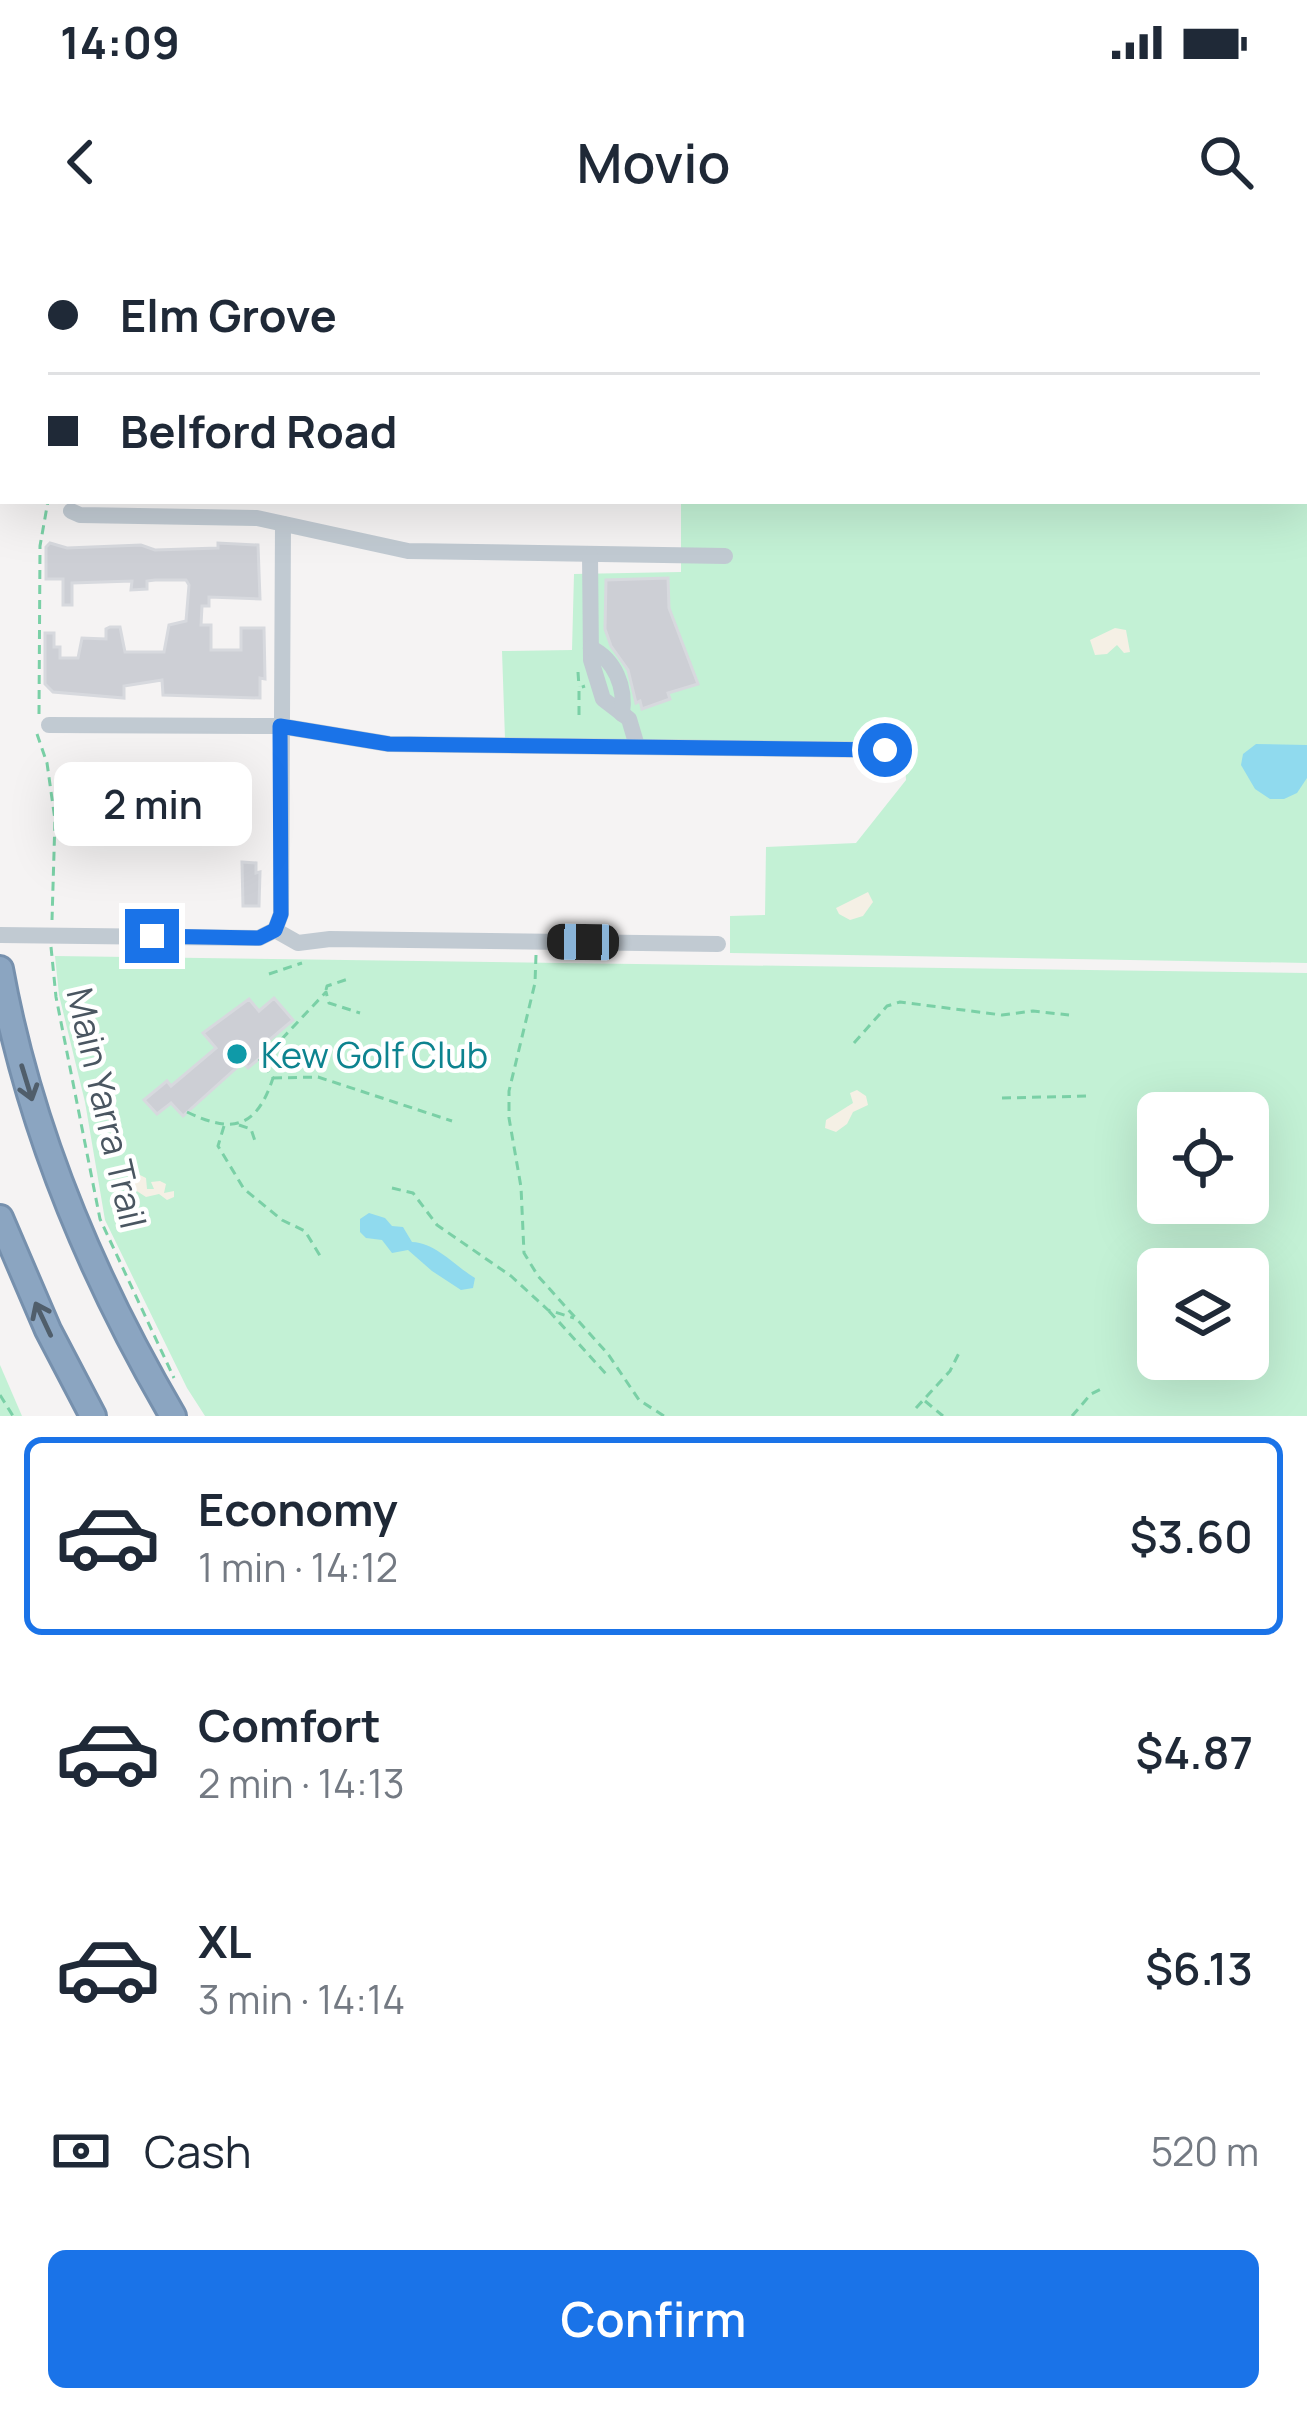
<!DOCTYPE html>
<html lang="en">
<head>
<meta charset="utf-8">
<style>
	body { margin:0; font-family:Manrope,sans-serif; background:#f6f6f7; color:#1f2937; height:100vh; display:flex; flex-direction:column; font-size:45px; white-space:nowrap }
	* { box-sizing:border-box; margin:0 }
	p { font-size:39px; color:#747a83 }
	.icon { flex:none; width:66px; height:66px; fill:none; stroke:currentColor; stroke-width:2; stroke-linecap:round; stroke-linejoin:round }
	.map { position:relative; height:1176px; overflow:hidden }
	.panel { display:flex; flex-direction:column; background:#fff; flex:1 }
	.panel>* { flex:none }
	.guide { position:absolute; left:0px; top:0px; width:1308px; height:264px; box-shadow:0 12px 48px #0002; display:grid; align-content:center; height:264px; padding:0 48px; background:#fff }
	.tools { position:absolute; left:1137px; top:852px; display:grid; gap:24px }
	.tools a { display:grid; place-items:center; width:132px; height:132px; border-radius:18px; background:#fff; box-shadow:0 12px 48px #0002; font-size:60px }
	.end { position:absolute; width:54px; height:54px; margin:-27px; border:15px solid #1a73e8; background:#fff; box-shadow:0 0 0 6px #fff }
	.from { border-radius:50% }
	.bubble { position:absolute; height:84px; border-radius:18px; background:#fff; box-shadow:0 12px 48px #0002; font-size:39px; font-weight:600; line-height:84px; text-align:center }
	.car { position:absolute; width:36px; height:72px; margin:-36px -18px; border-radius:15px; box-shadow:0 0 9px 3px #0007; background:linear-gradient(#222 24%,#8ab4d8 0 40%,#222 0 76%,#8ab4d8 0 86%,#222 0) }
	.guide b { display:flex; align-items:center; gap:42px; height:114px; font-size:45px }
	.guide b+b { border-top:3px solid #e0e1e3 }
	.guide i { width:30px; height:30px; background:#1f2937 }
	ul { padding:21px 0 0; list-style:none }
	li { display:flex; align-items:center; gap:36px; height:198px; margin:0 24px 18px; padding:0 24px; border:6px solid transparent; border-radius:18px }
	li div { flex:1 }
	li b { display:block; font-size:45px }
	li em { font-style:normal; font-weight:600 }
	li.selected { border-color:#1a73e8 }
	li>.icon { width:108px; height:108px; stroke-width:1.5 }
	.pay { display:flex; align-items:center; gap:30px; height:132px; padding:0 48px; font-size:45px }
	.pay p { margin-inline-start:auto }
	.button { display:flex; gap:24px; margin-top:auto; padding:24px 48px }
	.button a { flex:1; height:138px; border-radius:18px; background:#1a73e8; color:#fff; font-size:48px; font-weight:600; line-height:138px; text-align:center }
	.status { display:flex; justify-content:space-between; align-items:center; height:84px; padding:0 60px; background:#fff; direction:ltr }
	.status svg { height:33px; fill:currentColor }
	header { display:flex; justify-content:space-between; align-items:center; height:156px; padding:0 48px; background:#fff; font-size:54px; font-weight:600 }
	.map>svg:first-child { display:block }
	.green { fill:#c3f1d5; fill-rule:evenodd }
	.sand { fill:#f5f0e5 }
	.water { fill:#90daee }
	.building { fill:#cdcfd5; stroke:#d7d9de; stroke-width:3 }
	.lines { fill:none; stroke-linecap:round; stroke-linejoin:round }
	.highway-casing { stroke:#7690ad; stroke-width:30 }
	.path { stroke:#7ad0a6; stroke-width:3; stroke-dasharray:9 6; stroke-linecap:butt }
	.minor { stroke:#c1cad2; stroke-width:16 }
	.highway { stroke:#8ba5c1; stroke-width:24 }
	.oneway { stroke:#505e6b }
	.route { stroke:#1a73e8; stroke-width:15 }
	.culture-dot { fill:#0f9aa8; stroke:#fff; stroke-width:4.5 }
	.labels { text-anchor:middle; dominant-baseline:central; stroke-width:9; stroke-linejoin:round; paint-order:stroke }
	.culture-label { font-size:36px; fill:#0d838f; stroke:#fff; text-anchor:start }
	.street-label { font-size:36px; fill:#4a5661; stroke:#fff }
</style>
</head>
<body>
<div class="status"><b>14:09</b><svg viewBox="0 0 49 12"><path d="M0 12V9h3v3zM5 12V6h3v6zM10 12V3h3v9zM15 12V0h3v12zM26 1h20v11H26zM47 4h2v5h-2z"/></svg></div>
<header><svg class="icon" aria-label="back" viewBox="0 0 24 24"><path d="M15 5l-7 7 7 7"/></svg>Movio<svg class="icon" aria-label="search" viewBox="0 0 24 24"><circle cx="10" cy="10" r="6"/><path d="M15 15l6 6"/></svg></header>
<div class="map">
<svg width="1307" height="1176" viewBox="0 0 1307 1176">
	<rect width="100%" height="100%" fill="#f5f3f3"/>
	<g class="green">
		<polygon points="37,0 1061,0 1065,3 37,3"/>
		<polygon points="1288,0 1307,0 1307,723 730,713 730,676 765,675 766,607 856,603 906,540 904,504 505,499 502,411 572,410 574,334 681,332 681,261 1305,261 1305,3 1287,3"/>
		<path d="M55,716L1307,733V1176H205L187,1148L105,980L85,862L59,755ZM1158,873H1248V963H1158ZM1158,1029H1248V1119H1158Z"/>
		<polygon points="0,1125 22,1176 0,1176"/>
	</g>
	<g class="sand">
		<polygon points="1115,388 1126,390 1130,412 1124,413 1117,405 1107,414 1095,415 1090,400"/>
		<polygon points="868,652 873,662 863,676 850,680 839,674 836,668"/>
		<polygon points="857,850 866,856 868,865 853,872 847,884 836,892 825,888 826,880 853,863 850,853"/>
		<polygon points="132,931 146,938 147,949 154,949 151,942 160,941 166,944 164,953 174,951 174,957 167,960 159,954 146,957 129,946 128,937"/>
	</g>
	<g class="water">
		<polygon points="1256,504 1307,505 1307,538 1297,553 1284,559 1270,559 1255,549 1241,525 1243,514"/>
		<path d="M369,973L385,978L392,986L403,987L412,1002C436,1003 455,1026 475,1038L473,1048L461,1050L432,1031L408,1010L392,1013L382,1000L366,998L360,992V979Z"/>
	</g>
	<g class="building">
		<polygon points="50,303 67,308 141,305 155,310 218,308 218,303 258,305 260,359 209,357 209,366 202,366 201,385 211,385 211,410 241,410 241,388 264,388 265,439 260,438 260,458 163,455 162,440 124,446 124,458 53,452 45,444 45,393 54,393 54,407 60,407 60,418 78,418 82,398 106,399 106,389 110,387 120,387 125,412 164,412 169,385 186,381 189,345 186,340 155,340 147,341 147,349 131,350 132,341 72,343 72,365 63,365 63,339 46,339 46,307"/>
		<polygon points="668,338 669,368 698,444 668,453 670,459 642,469 640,461 636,463 628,430 611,406 605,389 606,340"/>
		<polygon points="242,622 256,623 256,633 260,632 259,666 243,666"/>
		<polygon points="274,758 293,780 267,802 272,808 248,828 243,822 183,876 171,863 157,874 144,860 167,841 171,846 216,808 203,793 249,759 259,771"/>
	</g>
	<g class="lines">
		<defs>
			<g id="highway">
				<path d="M0,729C29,888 92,1038 173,1176"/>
				<polyline points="0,978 48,1090 93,1176"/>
			</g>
		</defs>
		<use href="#highway" class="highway-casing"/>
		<g class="path">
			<polyline points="23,0 23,3"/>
			<polyline points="320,3 323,0"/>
			<polyline points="0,85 0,132"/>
			<polyline points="0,140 3,170"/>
			<polyline points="578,432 579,447"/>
			<polyline points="39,474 40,306 48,261"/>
			<polyline points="579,475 579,448 585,446"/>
			<polyline points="37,494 47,523 55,580 52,680"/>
			<polyline points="51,707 56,757 100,979 174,1138"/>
			<polyline points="536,715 535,743 509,851 509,878 521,947 524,1013 538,1036 608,1114 639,1160 664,1176"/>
			<polyline points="269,734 302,723"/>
			<polyline points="326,750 327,746 348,739"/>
			<polyline points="854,803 887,766 900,762 1002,775 1033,771 1069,775"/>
			<polyline points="261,821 326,752 329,763 360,773"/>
			<polyline points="273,838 318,837 452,881"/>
			<polyline points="1002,858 1091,856"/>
			<path d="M187,872C231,893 256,890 273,838L259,819"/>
			<polyline points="239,885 251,889 255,901"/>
			<polyline points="224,886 218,906 244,949 282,980 305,991 322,1019"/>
			<polyline points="392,948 413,953 437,985 511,1036 548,1070 574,1078"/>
			<polyline points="549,1071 606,1134"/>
			<polyline points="0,1155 13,1176"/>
			<polyline points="925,1161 943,1176"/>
			<polyline points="916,1168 950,1131 959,1113"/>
			<polyline points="1072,1176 1091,1154 1103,1148"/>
		</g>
		<g class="minor">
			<polyline points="71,271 80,275 257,278 408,311 725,316"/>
			<polyline points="590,315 591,420 603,459 629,479 637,506"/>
			<path d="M591,408C615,420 626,447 622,474"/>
			<polyline points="49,485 280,486 389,504 885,510"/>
			<polyline points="275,690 298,703 330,699 718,704"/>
			<polyline points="275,690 281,674 283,284"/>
			<polyline points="0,695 259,698 275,690"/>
		</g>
		<use href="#highway" class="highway"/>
	</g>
	<defs><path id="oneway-shaft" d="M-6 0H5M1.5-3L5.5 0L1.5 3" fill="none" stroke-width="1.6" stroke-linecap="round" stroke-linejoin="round" transform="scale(3)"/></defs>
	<g class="oneway">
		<use href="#oneway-shaft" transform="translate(27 843) rotate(73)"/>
		<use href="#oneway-shaft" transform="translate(43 1079) rotate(-115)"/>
	</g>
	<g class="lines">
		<polyline class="route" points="152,696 259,698 275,690 281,674 280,486 389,504 885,510"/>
	</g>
	<circle class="culture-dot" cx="237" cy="814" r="12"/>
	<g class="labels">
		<g class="culture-label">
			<text x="261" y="814">Kew Golf Club</text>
		</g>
		<g class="street-label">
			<text transform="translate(107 868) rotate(77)">Main Yarra Trail</text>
		</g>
	</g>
</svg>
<div class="tools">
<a><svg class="icon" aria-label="locate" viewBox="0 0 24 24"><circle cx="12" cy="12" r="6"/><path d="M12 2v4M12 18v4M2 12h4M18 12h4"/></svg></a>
<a><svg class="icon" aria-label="layers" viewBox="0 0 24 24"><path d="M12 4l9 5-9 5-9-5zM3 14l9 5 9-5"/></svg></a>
</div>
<i class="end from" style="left:885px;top:510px"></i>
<i class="end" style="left:152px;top:696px"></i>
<div class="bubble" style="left:54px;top:522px;width:198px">2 min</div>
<i class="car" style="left:583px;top:702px;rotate:271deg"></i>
<div class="guide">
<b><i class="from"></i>Elm Grove</b>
<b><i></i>Belford Road</b>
</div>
</div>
<section class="panel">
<ul>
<li class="selected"><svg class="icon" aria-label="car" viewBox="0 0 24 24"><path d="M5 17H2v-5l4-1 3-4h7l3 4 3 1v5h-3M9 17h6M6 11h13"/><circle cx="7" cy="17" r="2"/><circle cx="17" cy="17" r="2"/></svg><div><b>Economy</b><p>1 min · 14:12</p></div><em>$3.60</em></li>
<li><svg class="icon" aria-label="car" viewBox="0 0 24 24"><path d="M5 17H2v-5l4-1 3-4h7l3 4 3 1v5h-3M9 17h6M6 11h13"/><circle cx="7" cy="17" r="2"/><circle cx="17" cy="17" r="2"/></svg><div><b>Comfort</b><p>2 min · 14:13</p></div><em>$4.87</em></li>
<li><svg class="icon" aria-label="car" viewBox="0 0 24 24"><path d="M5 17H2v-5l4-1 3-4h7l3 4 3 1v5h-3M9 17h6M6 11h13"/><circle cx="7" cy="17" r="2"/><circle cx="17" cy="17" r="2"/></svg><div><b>XL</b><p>3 min · 14:14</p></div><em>$6.13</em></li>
</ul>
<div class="pay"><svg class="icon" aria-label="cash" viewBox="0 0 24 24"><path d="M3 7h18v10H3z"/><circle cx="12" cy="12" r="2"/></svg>Cash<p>520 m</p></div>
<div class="button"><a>Confirm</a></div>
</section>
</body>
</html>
